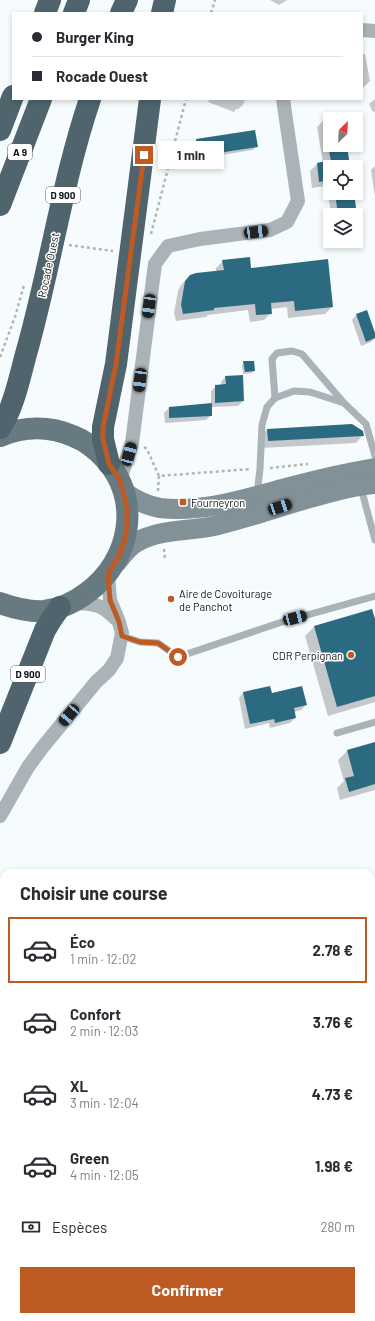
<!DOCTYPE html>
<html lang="fr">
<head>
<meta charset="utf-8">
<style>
	body { margin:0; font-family:Barlow,sans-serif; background:#f7f7f7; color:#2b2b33; height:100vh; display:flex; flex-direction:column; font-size:15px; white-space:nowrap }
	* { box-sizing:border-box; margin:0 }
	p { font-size:13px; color:#7c7c81 }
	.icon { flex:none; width:22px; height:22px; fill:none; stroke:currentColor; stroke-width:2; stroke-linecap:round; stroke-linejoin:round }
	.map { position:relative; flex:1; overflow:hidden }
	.side { position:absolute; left:0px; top:869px; width:375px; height:452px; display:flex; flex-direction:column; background:#fff; border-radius:12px 12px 0 0; box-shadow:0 2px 6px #0003 }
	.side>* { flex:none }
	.hud { position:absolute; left:12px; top:12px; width:351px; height:88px; border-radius:0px; box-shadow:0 2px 6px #0003; display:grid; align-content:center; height:88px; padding:0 20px; background:#fff }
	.needle { width:26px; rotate:24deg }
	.buttons { position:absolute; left:323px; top:112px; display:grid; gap:8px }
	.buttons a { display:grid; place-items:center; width:40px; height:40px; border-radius:0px; background:#fff; box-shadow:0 2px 6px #0003; font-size:20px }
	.end { position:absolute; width:18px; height:18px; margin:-9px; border:5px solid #be5a24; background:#fff; box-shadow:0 0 0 2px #fff }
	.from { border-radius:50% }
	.bubble { position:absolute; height:28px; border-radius:0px; background:#fff; box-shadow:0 2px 6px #0003; font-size:13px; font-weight:700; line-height:28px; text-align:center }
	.car { position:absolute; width:12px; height:24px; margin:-12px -6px; border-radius:5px; box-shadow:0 0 3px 1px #0007; background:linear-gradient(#222 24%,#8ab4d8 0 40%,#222 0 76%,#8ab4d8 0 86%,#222 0) }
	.hud b { display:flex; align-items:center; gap:14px; height:38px; font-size:15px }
	.hud b+b { border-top:1px solid #e1e1e2 }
	.hud i { width:10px; height:10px; background:#2b2b33 }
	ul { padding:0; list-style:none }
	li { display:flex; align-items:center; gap:12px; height:66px; margin:0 8px 6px; padding:0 12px; border:2px solid transparent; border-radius:0px }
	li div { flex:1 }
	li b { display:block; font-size:15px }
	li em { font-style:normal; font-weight:700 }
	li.active { border-color:#be5a24 }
	li>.icon { width:36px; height:36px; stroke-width:1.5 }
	h2 { padding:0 20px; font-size:18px; line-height:48px }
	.pay { display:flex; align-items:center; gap:10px; height:44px; padding:0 20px; font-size:15px }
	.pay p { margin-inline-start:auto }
	.action { display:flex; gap:8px; margin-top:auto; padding:8px 20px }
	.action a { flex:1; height:46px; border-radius:0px; background:#be5a24; color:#fff; font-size:16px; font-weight:700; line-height:46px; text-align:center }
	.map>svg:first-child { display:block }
	.shadow { fill:#0003 }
	.building { fill:#2c6a81 }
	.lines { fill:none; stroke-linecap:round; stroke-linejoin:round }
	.path { stroke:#afb5b8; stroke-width:2.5; stroke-dasharray:3 3; stroke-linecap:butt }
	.lane { stroke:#a9b3b8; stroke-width:7 }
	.street { stroke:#a9b3b8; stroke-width:14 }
	.secondary { stroke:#829198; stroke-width:20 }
	.primary { stroke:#677981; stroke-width:22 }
	.highway { stroke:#4f646d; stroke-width:22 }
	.route { stroke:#be5a24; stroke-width:5 }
	.poi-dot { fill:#be5a24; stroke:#fff; stroke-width:1.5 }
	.labels { text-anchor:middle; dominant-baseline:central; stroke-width:3; stroke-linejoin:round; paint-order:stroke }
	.shield { fill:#fff; stroke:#575d5f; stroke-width:1 }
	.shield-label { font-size:10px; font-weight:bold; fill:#0f171b }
	.street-label { font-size:11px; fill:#0f171b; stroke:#fff }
	.poi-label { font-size:11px; fill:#0f171b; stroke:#fff; text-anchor:start }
</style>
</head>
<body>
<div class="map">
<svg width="375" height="1321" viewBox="0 0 375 1321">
	<rect width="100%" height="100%" fill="#f6fbfd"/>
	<g class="shadow">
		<polygon points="270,0 287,0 279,5"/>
		<polygon points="362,54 365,54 370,81 362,89"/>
		<polygon points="210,99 245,99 243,105 238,109 236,109 234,112 208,102"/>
		<polygon points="375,99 375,111 373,112 369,104"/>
		<polygon points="342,117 342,119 330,119 330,145 346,145 349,167 330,167 330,193 353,193 356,215 331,215 327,186 312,188 310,171 317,164 323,163 317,127 324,120"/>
		<polygon points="196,140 257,146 253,150 195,159 193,144"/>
		<polygon points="375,166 375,197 371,170"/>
		<polygon points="223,261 250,269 332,307 325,314 288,318 287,307 271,309 271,313 264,320 250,322 248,310 208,315 206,317 176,321 174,313 178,291 181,285 189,277 216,272 216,268"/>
		<polygon points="356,315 375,336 375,338 371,342 361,346 352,320"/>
		<polygon points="244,362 254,371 251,373 243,374 242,365"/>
		<polygon points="225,377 243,401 238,406 211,407 211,415 206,420 165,423 164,413 169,408 211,405 211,391 216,386 221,386 221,382"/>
		<polygon points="267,430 363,435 356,443 261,448 260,437"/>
		<polygon points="372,611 375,623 375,702 328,716 305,636 314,627"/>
		<polygon points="243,693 271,694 306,705 301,710 294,712 295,718 290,723 270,728 269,723 245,729 239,698"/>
		<polygon points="375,743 375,790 340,800 337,788 344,781 338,760 347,751"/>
	</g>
	<g class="building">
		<polygon points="255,130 258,147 198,156 196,139"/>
		<polygon points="328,145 347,145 350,167 332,167"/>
		<polygon points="330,160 330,180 319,182 317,163"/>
		<polygon points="335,193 354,193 357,215 338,215"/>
		<polygon points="250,257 251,268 328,259 333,307 295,311 294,301 271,303 272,314 256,315 255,304 214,308 214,310 183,314 181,305 185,281 190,275 196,273 224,270 222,260"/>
		<polygon points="367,310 375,333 375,338 366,342 356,314"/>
		<polygon points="243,361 254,361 255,371 245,372"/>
		<polygon points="243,375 244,401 215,403 215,385 226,384 225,376"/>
		<polygon points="212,403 212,416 169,418 169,407"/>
		<polygon points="352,424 363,431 364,436 268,441 267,429"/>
		<polygon points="372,609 375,619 375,696 337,707 314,626"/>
		<polygon points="270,686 272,693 302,686 307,705 294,708 296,718 275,723 274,719 250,724 243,692"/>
		<polygon points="375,742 375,784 349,792 345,778 354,776 347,750"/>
	</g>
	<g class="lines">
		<g class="path">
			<polyline points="211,13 215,0"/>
			<polyline points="151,234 186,99"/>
			<polyline points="69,245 113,251"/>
			<polyline points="0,357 15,317 24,285"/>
			<polyline points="144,447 147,449 159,476 251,469"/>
			<polyline points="270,468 308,464"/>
			<polyline points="158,491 159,476"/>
			<polyline points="164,549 165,560"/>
		</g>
		<g class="lane">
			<polyline points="275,398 272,359 277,353 292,351 302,354 344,403 366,424 375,456"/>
			<polyline points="361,488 375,540"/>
			<polyline points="257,494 260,469 262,425 267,407 275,398 294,391 310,392 344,403"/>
			<polyline points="122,636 140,642 158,643 178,657 282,622 375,596"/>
			<polyline points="337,733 375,722"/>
		</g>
		<g class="street">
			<polyline points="362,30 375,31"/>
			<polyline points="120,480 132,443 155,264 168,246 200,239 270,230 287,222 298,201 283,99"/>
			<path d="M73,603C95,604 100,603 116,619"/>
			<polyline points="0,816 28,767 42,748 96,682 109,670 117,658 122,633 119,622 110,600 108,574"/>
		</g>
		<g class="secondary">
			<path d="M124,492C134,499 147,506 160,508C202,513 245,499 286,488C315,480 345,473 375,468"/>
			<path d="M116,563C127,550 131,543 148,537C169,529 192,531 214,526C252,517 289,503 328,493C343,489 359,485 375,484"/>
		</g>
		<path class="primary" d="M0,436C24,426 50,426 73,436C86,441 96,449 105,459C142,499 131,560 88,592C75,602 61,609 44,611C29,612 14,608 0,603"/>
		<g class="highway">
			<polyline points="45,13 50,0"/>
			<polyline points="74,13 79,0"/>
			<polyline points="121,13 127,0"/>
			<polyline points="162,13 165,0"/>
			<polyline points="0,130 13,96"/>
			<polyline points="0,205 41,99"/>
			<path d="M0,428C13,410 20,376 26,354C50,270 62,182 90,99"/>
			<polyline points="109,464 103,439 103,427 116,364 150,99"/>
			<polyline points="0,743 45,630 51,620 60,607"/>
		</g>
	</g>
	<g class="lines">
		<polyline class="route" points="144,155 116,364 103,427 103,439 109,464 120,480 127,508 127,523 125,539 120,554 108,574 110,600 119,622 122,636 140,642 158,643 178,657"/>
	</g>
	<g class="poi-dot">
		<rect x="179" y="498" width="8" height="8" rx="2"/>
		<circle cx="171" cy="599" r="4"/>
		<circle cx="351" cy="655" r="4"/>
	</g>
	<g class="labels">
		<g class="shield">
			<rect x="8" y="144" width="24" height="16" rx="3"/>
			<rect x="46" y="187" width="34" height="16" rx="3"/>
			<rect x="11" y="666" width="34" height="16" rx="3"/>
		</g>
		<g class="shield-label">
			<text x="20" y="152">A 9</text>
			<text x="63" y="195">D 900</text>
			<text x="28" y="674">D 900</text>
		</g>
		<g class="street-label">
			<text transform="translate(48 265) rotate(-78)">Rocade Ouest</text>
		</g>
		<g class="poi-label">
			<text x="191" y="502">Fourneyron</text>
			<text x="179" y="593">Aire de Covoiturage<tspan x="179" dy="13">de Panchot</tspan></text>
			<text x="343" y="655" text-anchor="end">CDR Perpignan</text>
		</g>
	</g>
</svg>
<div class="buttons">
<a><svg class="needle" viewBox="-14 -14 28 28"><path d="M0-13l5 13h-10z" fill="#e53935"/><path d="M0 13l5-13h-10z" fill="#7c7c81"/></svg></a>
<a><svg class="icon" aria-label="locate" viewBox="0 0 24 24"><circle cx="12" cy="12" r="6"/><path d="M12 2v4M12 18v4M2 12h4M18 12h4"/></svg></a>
<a><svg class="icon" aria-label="layers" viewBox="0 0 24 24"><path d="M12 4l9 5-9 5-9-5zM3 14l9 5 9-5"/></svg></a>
</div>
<i class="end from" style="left:178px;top:657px"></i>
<i class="end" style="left:144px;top:155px"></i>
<div class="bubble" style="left:158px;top:141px;width:66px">1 min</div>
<i class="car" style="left:256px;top:232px;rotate:83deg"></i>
<i class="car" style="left:149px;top:306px;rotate:188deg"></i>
<i class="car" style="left:140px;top:380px;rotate:187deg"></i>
<i class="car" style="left:129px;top:454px;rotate:15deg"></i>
<i class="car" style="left:280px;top:507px;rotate:72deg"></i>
<i class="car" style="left:295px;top:618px;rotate:75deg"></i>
<i class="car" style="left:69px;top:715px;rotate:220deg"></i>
<div class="hud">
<b><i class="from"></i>Burger King</b>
<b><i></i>Rocade Ouest</b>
</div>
<section class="side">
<h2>Choisir une course</h2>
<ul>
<li class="active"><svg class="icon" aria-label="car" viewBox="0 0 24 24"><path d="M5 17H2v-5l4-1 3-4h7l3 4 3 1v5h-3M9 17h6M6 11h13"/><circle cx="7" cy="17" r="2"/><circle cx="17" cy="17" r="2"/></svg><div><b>Éco</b><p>1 min · 12:02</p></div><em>2.78 €</em></li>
<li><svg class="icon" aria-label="car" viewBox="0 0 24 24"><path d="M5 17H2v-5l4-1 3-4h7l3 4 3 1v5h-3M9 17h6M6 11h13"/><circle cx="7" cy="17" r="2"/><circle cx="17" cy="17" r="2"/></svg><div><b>Confort</b><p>2 min · 12:03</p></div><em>3.76 €</em></li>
<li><svg class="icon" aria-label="car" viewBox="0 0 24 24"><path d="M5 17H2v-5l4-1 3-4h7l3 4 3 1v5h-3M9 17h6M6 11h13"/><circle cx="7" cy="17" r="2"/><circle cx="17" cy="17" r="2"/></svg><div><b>XL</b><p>3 min · 12:04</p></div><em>4.73 €</em></li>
<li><svg class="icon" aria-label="car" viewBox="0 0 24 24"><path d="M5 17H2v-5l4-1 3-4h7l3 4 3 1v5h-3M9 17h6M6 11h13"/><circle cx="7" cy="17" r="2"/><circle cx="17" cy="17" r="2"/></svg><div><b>Green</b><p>4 min · 12:05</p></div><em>1.98 €</em></li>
</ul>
<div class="pay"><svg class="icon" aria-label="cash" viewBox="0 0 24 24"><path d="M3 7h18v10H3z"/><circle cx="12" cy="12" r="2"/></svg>Espèces<p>280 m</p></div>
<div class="action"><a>Confirmer</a></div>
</section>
</div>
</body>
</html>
